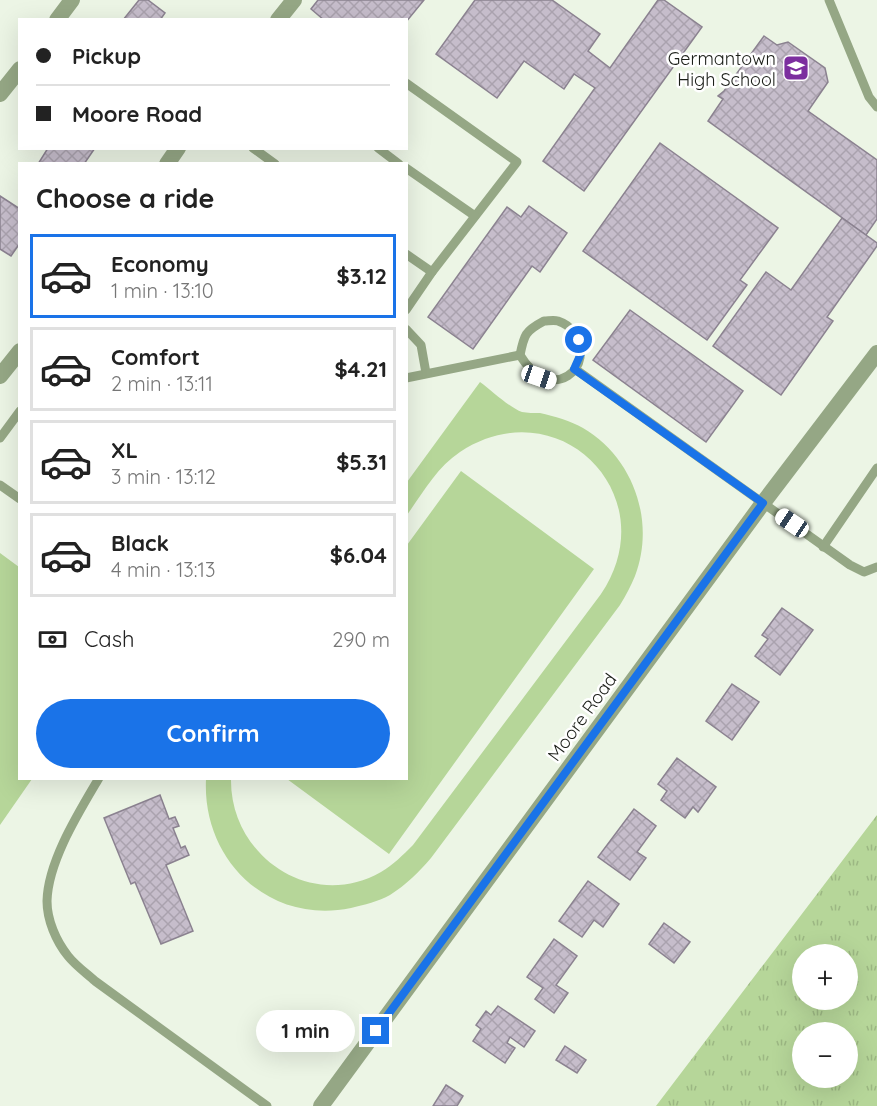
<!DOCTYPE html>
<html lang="en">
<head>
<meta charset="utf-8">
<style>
	body { margin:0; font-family:Quicksand,sans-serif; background:#f2f2f2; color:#222; height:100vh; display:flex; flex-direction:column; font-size:22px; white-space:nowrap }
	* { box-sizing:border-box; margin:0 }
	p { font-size:20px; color:#767676 }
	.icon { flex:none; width:33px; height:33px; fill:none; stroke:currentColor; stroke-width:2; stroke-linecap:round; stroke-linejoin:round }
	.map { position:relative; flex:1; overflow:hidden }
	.drawer { position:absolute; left:18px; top:162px; width:390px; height:618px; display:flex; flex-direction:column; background:#fff; border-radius:0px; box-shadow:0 6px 24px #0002 }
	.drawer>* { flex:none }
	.banner { position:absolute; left:18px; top:18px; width:390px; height:132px; border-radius:0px; box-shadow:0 6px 24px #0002; display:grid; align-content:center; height:132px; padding:0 18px; background:#fff }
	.tools { position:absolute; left:792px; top:944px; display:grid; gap:12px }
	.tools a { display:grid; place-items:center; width:66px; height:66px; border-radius:50%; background:#fff; box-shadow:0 6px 24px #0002; font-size:30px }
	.end { position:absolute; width:27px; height:27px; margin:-14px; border:8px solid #1a73e8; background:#fff; box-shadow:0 0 0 3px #fff }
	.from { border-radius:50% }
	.bubble { position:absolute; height:42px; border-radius:21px; background:#fff; box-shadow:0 6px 24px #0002; font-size:20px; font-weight:800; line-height:42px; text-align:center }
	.car { position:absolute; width:18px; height:36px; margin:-18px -9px; border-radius:8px; box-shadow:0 0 4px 2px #0007; background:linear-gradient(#fff 24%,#345 0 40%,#fff 0 76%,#345 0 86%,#fff 0) }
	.banner b { display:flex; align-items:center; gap:21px; height:57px; font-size:22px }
	.banner b+b { border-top:2px solid #e0e0e0 }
	.banner i { width:15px; height:15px; background:#222 }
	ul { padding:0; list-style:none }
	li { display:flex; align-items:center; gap:18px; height:84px; margin:0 12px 9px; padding:0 6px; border:3px solid #e0e0e0; border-radius:0px }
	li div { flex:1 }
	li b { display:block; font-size:22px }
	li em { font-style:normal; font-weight:800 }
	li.on { border-color:#1a73e8 }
	li>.icon { width:54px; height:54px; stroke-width:1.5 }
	h2 { padding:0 18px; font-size:27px; line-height:72px }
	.pay { display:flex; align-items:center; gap:15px; height:66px; padding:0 18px; font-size:22px }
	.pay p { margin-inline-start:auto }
	.cta { display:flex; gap:12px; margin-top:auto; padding:12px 18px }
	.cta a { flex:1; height:69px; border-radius:36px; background:#1a73e8; color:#fff; font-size:24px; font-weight:800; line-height:69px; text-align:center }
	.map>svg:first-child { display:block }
	.green { fill:#b6d699 }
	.park { fill:url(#park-tufts); fill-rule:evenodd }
	.building { fill:url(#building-cross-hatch); stroke:#8b8290; stroke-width:1.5 }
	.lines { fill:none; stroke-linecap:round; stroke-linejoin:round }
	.service { stroke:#95a785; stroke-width:9 }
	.minor { stroke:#95a785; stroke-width:16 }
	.route { stroke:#1a73e8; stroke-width:8 }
	.labels { text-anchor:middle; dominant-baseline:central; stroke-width:5; stroke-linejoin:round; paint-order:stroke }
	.poi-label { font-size:18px; fill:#1b1e18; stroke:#fff; text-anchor:end }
	.street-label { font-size:18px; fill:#1b1e18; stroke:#fff }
</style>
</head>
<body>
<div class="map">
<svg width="877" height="1106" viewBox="0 0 877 1106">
	<defs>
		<pattern id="park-tufts" width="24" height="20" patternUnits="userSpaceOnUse" patternTransform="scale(1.5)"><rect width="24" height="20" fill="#b6d699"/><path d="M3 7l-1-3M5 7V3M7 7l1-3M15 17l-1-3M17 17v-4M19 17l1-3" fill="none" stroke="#9cb783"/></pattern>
		<pattern id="building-cross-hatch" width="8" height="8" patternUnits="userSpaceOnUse" patternTransform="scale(1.5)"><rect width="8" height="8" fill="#c6bdcb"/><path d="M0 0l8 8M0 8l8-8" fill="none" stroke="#aaa2ae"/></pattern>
	</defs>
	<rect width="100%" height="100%" fill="#ecf5e5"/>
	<g class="green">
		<path d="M480,382C491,390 510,408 522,412C527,413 534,413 540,413C554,416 571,421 583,428C633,457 656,521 635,576C631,586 626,595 620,605L431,858C419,872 406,885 390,895C379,901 364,905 351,908C269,925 202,860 206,779H231C230,856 311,912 381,872C393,865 403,855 413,845L601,594C667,496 559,387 460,452C437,467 422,494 407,515V482Z"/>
		<polygon points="461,471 594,569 389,854 287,779 406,778 407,545"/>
		<polygon points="0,553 19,567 20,778 32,779 0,825"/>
	</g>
	<path class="park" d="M877,815V1106H656ZM802,954H848V999H802ZM802,1032H848V1077H802Z"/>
	<g class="building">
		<polygon points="139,0 148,0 165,13 160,20 123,20"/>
		<polygon points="318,0 424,0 406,22 406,20 324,20 311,9"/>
		<polygon points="475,0 552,0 600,34 588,51 610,68 658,0 664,0 702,27 584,191 543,161 595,88 574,74 564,89 524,61 497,98 436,54"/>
		<polygon points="764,36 777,45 788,42 825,68 828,82 808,111 877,160 877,219 866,235 708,121 723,99 718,96 724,91"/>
		<polygon points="660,143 778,228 740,280 747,285 707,340 583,251"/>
		<polygon points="48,148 95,148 84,164 38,164"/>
		<polygon points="0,196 20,209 20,243 11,256 0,249"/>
		<polygon points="529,206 567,233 540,272 532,266 473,349 428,317 507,207 521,217"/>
		<polygon points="842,218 877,243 877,246 827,317 833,321 781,395 713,346 766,272 791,290"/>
		<polygon points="630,310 743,391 706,442 593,360"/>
		<polygon points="782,608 813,630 780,675 755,656 768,639 762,635"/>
		<polygon points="732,684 759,702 732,740 706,721"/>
		<polygon points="677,758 716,787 698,812 693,807 685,818 661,800 667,791 658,784"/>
		<polygon points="160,795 169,819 175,817 179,826 173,828 181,848 185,846 189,855 166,865 193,931 161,944 135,882 131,884 104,818"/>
		<polygon points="634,809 656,826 637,852 646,858 630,880 598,857"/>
		<polygon points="588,881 619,904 603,927 594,920 582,937 559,921"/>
		<polygon points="664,923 690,942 674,963 649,944"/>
		<polygon points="554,939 577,956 556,985 568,993 554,1013 535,999 543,988 527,977"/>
		<polygon points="498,1006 535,1031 524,1047 510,1037 507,1043 515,1048 505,1063 473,1041 481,1029 476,1025 486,1011 491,1015"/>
		<polygon points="565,1046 586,1060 577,1073 556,1060"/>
		<polygon points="446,1085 463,1096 457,1106 433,1106"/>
	</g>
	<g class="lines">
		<g class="service">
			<polyline points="829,0 869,97 877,107"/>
			<polyline points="406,83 517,162 432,272 406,310"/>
			<polyline points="253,148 275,164"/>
			<polyline points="378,148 399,164"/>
			<polyline points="406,168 475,216"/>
			<polyline points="406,254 432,272"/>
			<path d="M544,321C548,321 554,320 558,321C564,323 570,327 573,332C599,366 551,407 520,355C524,335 525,331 544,321Z"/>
			<polyline points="406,329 421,345 426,373"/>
			<polyline points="575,369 850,565 864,572 877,567"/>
			<polyline points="406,378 520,355"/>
			<polyline points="0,438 20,411"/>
			<polyline points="0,485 20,499"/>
			<polyline points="823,547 877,468"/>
			<path d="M99,778C79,812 48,861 47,901C47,920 56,941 68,956C75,965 86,973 95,981L267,1106"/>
		</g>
		<g class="minor">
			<polyline points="57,20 72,0"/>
			<polyline points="278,20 294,0"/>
			<polyline points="0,94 20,69"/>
			<polyline points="167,164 178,148"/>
			<polyline points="0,376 20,351"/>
			<polyline points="321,1106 763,503 877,353"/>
		</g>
	</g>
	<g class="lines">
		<polyline class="route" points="376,1031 763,503 574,369 582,351 579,340"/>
	</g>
	<defs>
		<symbol id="school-square" viewBox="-11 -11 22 22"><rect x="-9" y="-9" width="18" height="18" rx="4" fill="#7c2e9f" stroke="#fff"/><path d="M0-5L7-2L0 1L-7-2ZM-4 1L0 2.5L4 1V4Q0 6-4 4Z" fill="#fff"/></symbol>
	</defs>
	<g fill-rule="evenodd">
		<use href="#school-square" x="781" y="53" width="30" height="30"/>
	</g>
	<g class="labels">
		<g class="poi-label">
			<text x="776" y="58">Germantown<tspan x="776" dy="21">High School</tspan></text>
		</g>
		<g class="street-label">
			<text transform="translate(582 717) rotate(-54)">Moore Road</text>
		</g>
	</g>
</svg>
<div class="tools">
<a>+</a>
<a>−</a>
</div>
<i class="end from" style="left:579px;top:340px"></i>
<i class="end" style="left:376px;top:1031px"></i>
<div class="bubble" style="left:256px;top:1010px;width:99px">1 min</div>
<i class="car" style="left:539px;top:377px;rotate:109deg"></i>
<i class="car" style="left:792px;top:523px;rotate:304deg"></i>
<div class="banner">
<b><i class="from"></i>Pickup</b>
<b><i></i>Moore Road</b>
</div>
<section class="drawer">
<h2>Choose a ride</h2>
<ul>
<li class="on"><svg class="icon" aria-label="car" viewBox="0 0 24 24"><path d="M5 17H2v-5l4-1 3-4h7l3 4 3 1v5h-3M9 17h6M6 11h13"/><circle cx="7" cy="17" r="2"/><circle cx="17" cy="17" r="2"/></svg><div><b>Economy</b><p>1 min · 13:10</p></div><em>$3.12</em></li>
<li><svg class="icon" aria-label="car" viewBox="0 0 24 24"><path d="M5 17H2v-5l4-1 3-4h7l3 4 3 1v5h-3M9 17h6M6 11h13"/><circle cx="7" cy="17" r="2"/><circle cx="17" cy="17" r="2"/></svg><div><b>Comfort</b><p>2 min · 13:11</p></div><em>$4.21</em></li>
<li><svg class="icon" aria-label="car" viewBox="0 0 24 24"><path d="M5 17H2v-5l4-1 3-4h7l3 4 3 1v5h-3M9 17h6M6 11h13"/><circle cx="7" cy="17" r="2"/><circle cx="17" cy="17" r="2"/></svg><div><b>XL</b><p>3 min · 13:12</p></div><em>$5.31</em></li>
<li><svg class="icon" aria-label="car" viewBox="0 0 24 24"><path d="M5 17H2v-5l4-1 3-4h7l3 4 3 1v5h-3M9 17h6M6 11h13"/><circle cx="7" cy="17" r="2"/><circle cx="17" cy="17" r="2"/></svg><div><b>Black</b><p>4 min · 13:13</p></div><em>$6.04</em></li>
</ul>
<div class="pay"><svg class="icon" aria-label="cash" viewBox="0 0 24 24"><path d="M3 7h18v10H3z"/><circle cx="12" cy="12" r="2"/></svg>Cash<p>290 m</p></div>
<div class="cta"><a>Confirm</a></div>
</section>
</div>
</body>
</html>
